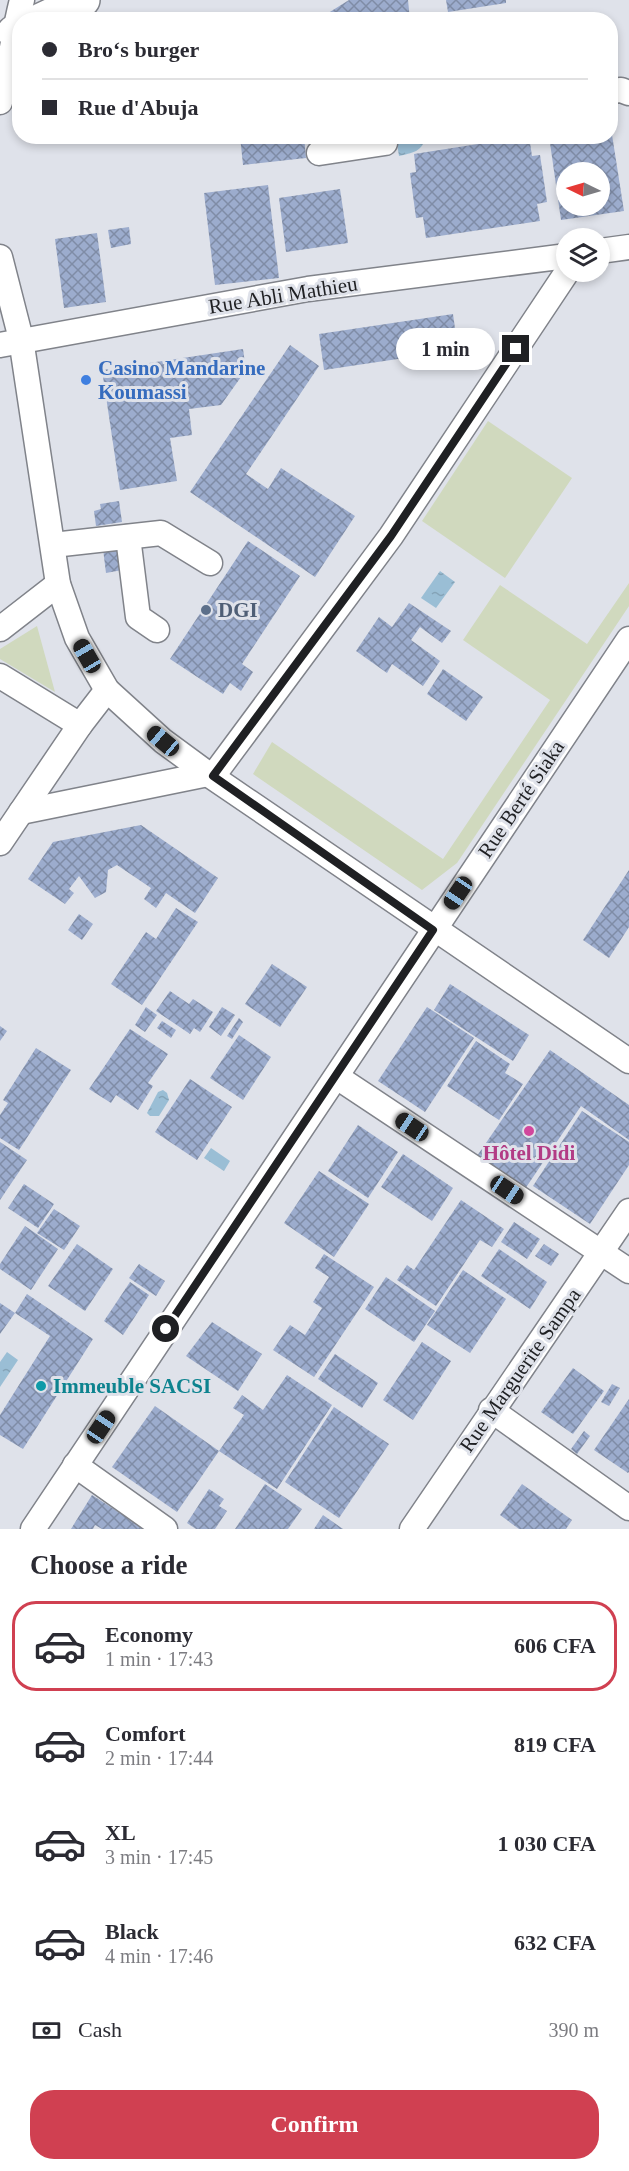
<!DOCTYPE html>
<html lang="en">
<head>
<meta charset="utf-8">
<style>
	body { margin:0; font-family:Georgia,serif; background:#f7f7f7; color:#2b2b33; height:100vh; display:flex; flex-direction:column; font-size:22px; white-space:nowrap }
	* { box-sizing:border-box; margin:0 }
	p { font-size:20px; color:#7c7c81 }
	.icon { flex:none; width:33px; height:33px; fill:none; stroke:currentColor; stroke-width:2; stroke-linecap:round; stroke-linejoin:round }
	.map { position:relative; height:1529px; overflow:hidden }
	.panel { display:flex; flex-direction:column; background:#fff; flex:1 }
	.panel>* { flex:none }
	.top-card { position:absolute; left:12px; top:12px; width:606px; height:132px; border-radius:24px; box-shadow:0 3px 9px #0003; display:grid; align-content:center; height:132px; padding:0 30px; background:#fff }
	.needle { width:39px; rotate:275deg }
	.controls { position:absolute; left:556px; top:162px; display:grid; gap:12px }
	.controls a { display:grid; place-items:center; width:54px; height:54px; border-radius:50%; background:#fff; box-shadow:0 3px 9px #0003; font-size:30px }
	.end { position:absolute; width:27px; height:27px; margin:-14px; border:8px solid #1f2023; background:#fff; box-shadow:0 0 0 3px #fff }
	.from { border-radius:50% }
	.bubble { position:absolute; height:42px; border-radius:21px; background:#fff; box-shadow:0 3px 9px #0003; font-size:20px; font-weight:700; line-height:42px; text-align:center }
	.car { position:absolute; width:18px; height:36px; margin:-18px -9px; border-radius:8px; box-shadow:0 0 4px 2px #0007; background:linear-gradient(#222 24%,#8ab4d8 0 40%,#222 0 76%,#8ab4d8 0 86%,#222 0) }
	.top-card b { display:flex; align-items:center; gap:21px; height:57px; font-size:22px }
	.top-card b+b { border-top:2px solid #e1e1e2 }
	.top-card i { width:15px; height:15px; background:#2b2b33 }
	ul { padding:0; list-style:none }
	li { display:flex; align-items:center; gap:18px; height:90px; margin:0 12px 9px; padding:0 18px; border:3px solid transparent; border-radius:24px }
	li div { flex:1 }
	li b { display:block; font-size:22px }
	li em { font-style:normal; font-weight:700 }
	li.selected { border-color:#d04051 }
	li>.icon { width:54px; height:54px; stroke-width:1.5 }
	h2 { padding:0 30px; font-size:27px; line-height:72px }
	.pay { display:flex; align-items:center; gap:15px; height:66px; padding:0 30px; font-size:22px }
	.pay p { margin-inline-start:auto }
	.button { display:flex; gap:12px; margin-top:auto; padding:12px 30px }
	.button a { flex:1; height:69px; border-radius:24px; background:#d04051; color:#fff; font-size:24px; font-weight:700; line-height:69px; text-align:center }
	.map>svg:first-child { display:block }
	.green { fill:#d0d9be }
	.water { fill:url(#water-ripples) }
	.building { fill:url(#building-cross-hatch); fill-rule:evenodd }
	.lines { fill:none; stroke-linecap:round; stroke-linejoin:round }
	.minor-casing { stroke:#80838a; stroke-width:27 }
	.highway-casing { stroke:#80838a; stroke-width:36 }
	.minor { stroke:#fff; stroke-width:24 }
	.highway { stroke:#fff; stroke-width:33 }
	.route { stroke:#1f2023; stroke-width:8 }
	.shop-dot { fill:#3f7fe0; stroke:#dfe2ea; stroke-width:2 }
	.service-dot { fill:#5c6f8a; stroke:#dfe2ea; stroke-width:2 }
	.hotel-dot { fill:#d1479c; stroke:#dfe2ea; stroke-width:2 }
	.culture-dot { fill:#0f9aa8; stroke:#dfe2ea; stroke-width:2 }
	.labels { text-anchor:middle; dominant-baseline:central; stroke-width:6; stroke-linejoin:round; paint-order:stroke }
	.street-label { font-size:21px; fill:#1f2023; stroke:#dfe2ea }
	.shop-label { font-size:21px; font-weight:bold; fill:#366cbe; stroke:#dfe2ea; text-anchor:start }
	.service-label { font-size:21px; font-weight:bold; fill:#4e5e75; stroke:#dfe2ea; text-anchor:start }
	.hotel-label { font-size:21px; font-weight:bold; fill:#b23c85; stroke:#dfe2ea }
	.culture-label { font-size:21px; font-weight:bold; fill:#0d838f; stroke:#dfe2ea; text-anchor:start }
</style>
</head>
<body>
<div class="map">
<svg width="629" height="1529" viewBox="0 0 629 1529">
	<defs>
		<pattern id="water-ripples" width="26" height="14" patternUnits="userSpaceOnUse" patternTransform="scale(1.5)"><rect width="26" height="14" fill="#9abed5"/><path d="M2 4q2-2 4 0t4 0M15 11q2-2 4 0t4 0" fill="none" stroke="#84a3b7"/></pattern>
		<pattern id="building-cross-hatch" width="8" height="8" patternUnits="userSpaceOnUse" patternTransform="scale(1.5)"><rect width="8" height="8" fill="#9caccd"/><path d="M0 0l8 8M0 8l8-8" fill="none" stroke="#7f8ca6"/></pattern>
	</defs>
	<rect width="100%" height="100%" fill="#dfe2ea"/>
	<g class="green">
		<polygon points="488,421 572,478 505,578 422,521"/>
		<polygon points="629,583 629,606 457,863 422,890 253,774 272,742 443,859 550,700 463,640 500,585 587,644"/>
		<polygon points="37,626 55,692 0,659 0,649"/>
	</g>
	<g class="water">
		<path d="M425,136C424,152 411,153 399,156L396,137Z"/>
		<polygon points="440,571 455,582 436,608 421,598"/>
		<polygon points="163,1090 167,1093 169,1100 159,1116 150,1116 147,1113 158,1092"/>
		<polygon points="211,1148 230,1161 224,1171 204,1158"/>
		<polygon points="7,1352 18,1360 0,1387 0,1362"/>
	</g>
	<g class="building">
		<polygon points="349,0 408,0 410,20 317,20"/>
		<polygon points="446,0 506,0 506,3 448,12"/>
		<polygon points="582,16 582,20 563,20 563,18"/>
		<path d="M610,122L624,211L561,220L549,136H610ZM567,172H600V206H567Z"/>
		<polygon points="240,136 304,136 306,158 243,165"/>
		<polygon points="323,136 346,136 346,138 323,141"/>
		<polygon points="529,136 532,156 540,155 547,202 537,204 540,221 426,238 423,217 416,218 410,173 416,172 414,154"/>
		<polygon points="268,185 279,278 215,285 204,193"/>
		<polygon points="340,189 348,243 286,252 279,198"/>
		<polygon points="129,227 131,244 111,248 108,230"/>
		<polygon points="97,233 106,302 64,308 55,239"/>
		<polygon points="453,314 458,350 324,370 319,334"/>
		<polygon points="290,345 319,366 246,474 268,489 281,468 355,516 315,577 190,492"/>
		<polygon points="243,349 246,370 221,405 189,409 192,435 170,438 177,481 120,490 102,370"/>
		<polygon points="119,501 122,522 96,526 94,511 101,509 100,504"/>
		<polygon points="248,541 300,576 242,664 253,672 241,691 230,683 223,694 170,659"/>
		<polygon points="119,548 122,570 106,573 103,549"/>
		<polygon points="409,603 451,631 442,643 420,627 411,640 440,661 423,686 392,664 387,673 356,651 379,617 392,627"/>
		<polygon points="443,669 483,697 466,721 427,694"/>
		<polygon points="141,825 218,878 195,913 166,893 156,908 144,899 151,888 117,865 108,870 106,892 95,898 79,876 69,889 74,893 65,904 28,879 53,842"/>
		<polygon points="629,870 629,927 609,958 583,940"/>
		<polygon points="176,908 198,922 142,1005 111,984 146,932 156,939"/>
		<polygon points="79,914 93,924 82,940 68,930"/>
		<polygon points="272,964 307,987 280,1027 245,1004"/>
		<polygon points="450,984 529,1035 513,1061 434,1010"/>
		<polygon points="170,991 189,1004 193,999 213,1012 200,1032 194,1028 190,1034 156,1011"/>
		<polygon points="146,1007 157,1015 145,1032 135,1025"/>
		<polygon points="222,1007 235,1015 221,1036 209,1027"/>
		<polygon points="427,1007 474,1038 425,1112 378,1081"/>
		<polygon points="239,1018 243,1022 232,1039 227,1036"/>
		<polygon points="162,1021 176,1030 171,1038 157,1028"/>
		<polygon points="0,1026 7,1031 0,1041"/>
		<polygon points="130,1029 168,1054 148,1083 153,1086 138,1110 116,1095 111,1103 89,1089"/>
		<polygon points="239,1035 271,1057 243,1100 210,1078"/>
		<polygon points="476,1041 510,1064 505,1073 523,1084 499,1120 447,1086"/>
		<polygon points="36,1048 71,1070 19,1150 0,1138 0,1115 8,1103 3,1100"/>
		<polygon points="550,1050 629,1105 629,1140 581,1106 525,1189 477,1156"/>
		<polygon points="190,1079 232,1107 197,1160 155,1132"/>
		<polygon points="582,1111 629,1142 629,1165 590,1224 533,1186"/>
		<polygon points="358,1125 398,1152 368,1198 328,1171"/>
		<polygon points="0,1142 27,1160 0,1200"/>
		<polygon points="403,1154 453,1188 432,1221 381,1187"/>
		<polygon points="319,1171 369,1204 334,1257 284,1223"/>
		<polygon points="24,1184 54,1204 38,1228 8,1208"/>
		<polygon points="461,1200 504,1229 492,1247 480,1240 436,1306 397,1280 407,1265 414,1270"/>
		<polygon points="54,1209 80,1226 64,1250 37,1233"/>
		<polygon points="514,1222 540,1239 527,1259 501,1242"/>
		<polygon points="25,1226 58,1249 31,1290 0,1269 0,1264"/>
		<polygon points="77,1244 113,1269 85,1311 48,1286"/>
		<polygon points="544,1244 559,1254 551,1266 535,1256"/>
		<polygon points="499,1249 547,1282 530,1309 481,1276"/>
		<polygon points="324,1254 374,1287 314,1377 273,1350 290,1325 305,1335 322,1308 313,1302 329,1277 315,1268"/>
		<polygon points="139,1264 165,1281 156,1296 129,1278"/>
		<polygon points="463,1270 506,1299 470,1353 427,1325"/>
		<polygon points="386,1277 435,1311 414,1342 365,1309"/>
		<polygon points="130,1282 149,1295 123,1335 104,1321"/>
		<polygon points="27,1294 93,1339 23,1449 0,1435 0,1415 50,1336 15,1313"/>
		<polygon points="0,1303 15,1313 0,1334"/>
		<polygon points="212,1322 262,1354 238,1391 186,1356"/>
		<polygon points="422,1342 451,1361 413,1420 383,1400"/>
		<polygon points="335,1354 378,1383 362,1408 318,1379"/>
		<polygon points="573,1368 604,1391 573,1434 541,1412"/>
		<polygon points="287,1375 332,1405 277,1489 219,1451 244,1415 233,1408 242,1395 263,1410"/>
		<polygon points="612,1384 620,1388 609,1406 601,1402"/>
		<polygon points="629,1399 629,1472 628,1473 594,1450"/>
		<polygon points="155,1406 219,1451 177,1512 112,1467"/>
		<polygon points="334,1407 389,1444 339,1518 285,1482"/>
		<polygon points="584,1431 590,1436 577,1454 571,1449"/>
		<polygon points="265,1484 302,1509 288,1529 235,1529"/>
		<polygon points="522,1484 572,1520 566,1529 519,1529 500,1515"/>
		<polygon points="209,1489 224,1499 219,1506 227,1511 215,1529 196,1529 187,1523"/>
		<polygon points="92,1495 145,1529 102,1529 95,1525 93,1529 71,1529"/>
		<polygon points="323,1515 343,1529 314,1529"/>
	</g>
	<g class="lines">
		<defs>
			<g id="minor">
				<polyline points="610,91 621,90 629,93"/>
				<path d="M0,102C10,68 13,34 22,0"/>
				<polyline points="319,153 385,143 384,136"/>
				<polyline points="600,251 629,247"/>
				<polyline points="0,257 21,339 58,584 77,638 107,690 163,741 208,774 629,1061"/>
				<polyline points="0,345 308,289 567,256"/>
				<polyline points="128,537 138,617 157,630"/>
				<polyline points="53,545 161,533 210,563"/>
				<polyline points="0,629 58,584"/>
				<polyline points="0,676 80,725"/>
				<polyline points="213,776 391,536 567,272"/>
				<polyline points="21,812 208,774"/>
				<polyline points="0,843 80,725 107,690"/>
				<polyline points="337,1077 629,1271"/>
				<polyline points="491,1410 629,1508"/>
				<polyline points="75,1465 165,1529"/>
				<polyline points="33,1529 629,639"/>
				<polyline points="412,1529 629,1211"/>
			</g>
			<g id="highway">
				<polyline points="41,20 83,0"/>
				<polyline points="14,32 20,29"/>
			</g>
		</defs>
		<use href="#minor" class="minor-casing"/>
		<use href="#highway" class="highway-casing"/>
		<use href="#minor" class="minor"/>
		<use href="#highway" class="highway"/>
	</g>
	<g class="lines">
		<polyline class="route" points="166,1329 433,930 213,776 391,536 516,349"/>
	</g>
	<circle class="shop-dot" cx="86" cy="380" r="6"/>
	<circle class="service-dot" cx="206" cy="610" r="6"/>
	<circle class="hotel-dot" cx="529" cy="1131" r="6"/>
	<circle class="culture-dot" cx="41" cy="1386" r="6"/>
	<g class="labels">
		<g class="street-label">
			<text transform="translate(283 295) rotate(-9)">Rue Abli Mathieu</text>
			<text transform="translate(521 799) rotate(-56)">Rue Berté Siaka</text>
			<text transform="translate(520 1370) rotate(-55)">Rue Marguerite Sampa</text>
		</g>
		<g class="shop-label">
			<text x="98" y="368">Casino Mandarine<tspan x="98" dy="24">Koumassi</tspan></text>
		</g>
		<g class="service-label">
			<text x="218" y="610">DGI</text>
		</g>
		<g class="hotel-label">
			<text x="529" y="1153">Hôtel Didi</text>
		</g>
		<g class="culture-label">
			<text x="53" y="1386">Immeuble SACSI</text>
		</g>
	</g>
</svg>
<div class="controls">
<a><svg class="needle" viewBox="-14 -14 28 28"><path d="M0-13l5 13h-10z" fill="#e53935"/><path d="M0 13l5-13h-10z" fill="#7c7c81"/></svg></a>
<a><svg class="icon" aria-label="layers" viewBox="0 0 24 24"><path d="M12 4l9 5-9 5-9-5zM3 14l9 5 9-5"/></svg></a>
</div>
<i class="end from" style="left:166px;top:1329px"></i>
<i class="end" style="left:516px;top:349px"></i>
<div class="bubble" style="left:396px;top:328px;width:99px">1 min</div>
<i class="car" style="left:87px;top:656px;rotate:330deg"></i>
<i class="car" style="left:163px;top:741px;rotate:310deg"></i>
<i class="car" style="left:458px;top:893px;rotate:214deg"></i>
<i class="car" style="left:412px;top:1127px;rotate:304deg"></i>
<i class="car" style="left:507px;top:1190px;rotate:124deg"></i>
<i class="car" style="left:101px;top:1427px;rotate:34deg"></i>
<div class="top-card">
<b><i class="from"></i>Bro‘s burger</b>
<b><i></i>Rue d'Abuja</b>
</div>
</div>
<section class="panel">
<h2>Choose a ride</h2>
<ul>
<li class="selected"><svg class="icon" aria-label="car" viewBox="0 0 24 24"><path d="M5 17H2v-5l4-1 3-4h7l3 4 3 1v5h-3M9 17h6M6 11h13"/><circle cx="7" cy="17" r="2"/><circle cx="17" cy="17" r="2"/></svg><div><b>Economy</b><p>1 min · 17:43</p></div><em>606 CFA</em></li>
<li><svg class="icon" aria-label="car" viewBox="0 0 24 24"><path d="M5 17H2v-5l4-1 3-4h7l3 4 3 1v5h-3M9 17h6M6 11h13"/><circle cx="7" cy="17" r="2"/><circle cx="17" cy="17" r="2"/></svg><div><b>Comfort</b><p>2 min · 17:44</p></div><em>819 CFA</em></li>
<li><svg class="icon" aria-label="car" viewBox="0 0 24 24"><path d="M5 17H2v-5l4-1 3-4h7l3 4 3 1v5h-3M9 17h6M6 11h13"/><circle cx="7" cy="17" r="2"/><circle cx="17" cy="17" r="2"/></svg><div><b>XL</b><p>3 min · 17:45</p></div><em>1 030 CFA</em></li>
<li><svg class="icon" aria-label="car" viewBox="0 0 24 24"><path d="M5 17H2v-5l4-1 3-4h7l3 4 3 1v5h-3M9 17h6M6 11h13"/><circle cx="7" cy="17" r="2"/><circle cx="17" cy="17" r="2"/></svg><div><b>Black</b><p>4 min · 17:46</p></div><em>632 CFA</em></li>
</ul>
<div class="pay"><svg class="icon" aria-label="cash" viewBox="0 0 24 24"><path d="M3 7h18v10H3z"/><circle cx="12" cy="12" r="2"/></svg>Cash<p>390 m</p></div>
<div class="button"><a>Confirm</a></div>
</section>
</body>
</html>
